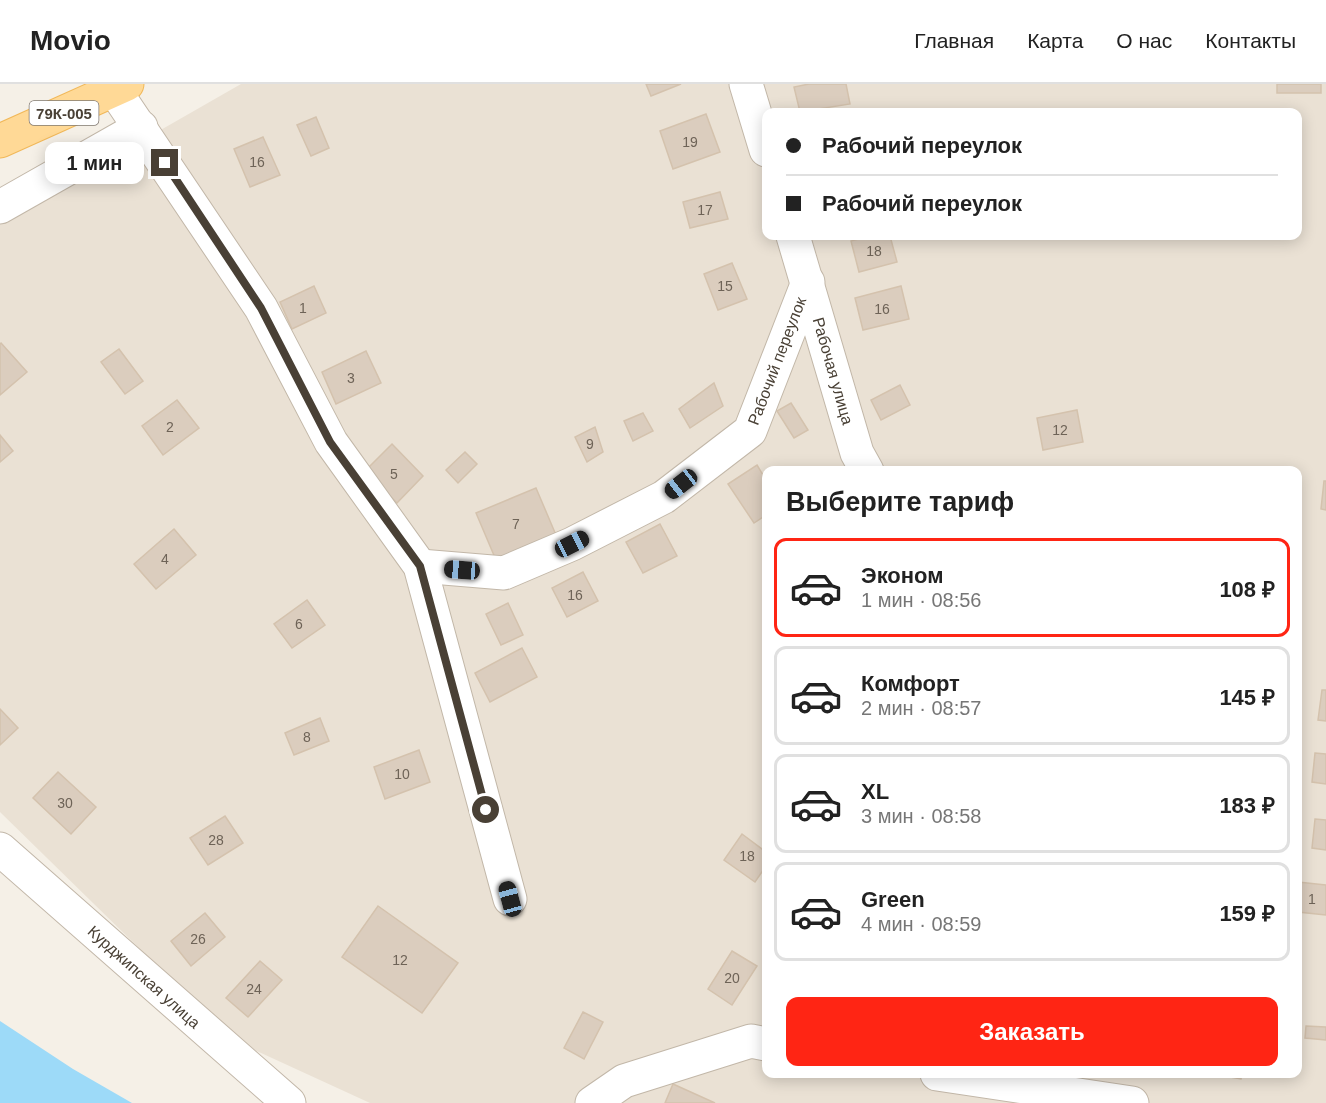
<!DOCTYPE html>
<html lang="ru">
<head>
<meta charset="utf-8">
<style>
	body { margin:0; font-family:Helvetica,sans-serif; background:#f2f2f2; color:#222; height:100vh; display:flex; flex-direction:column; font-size:22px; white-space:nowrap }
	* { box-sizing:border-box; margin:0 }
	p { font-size:20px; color:#767676 }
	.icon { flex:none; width:33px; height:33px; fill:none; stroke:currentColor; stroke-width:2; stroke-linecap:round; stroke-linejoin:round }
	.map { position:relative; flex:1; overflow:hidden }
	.panel { position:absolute; left:762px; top:382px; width:540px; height:612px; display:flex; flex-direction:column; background:#fff; border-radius:12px; box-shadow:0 3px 15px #0003 }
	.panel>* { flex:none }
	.hud { position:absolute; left:762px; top:24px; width:540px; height:132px; border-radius:12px; box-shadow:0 3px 15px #0003; display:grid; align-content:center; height:132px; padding:0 24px; background:#fff }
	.end { position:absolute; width:27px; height:27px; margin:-14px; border:8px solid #494035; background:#fff; box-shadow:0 0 0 3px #fff }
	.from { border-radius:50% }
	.bubble { position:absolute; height:42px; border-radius:12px; background:#fff; box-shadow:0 3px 15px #0003; font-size:20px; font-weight:700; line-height:42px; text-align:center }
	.car { position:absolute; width:18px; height:36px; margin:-18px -9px; border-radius:8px; box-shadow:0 0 4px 2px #0007; background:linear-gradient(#222 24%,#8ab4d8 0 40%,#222 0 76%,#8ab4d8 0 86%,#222 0) }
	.hud b { display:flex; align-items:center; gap:21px; height:57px; font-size:22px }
	.hud b+b { border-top:2px solid #e0e0e0 }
	.hud i { width:15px; height:15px; background:#222 }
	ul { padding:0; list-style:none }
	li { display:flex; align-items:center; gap:18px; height:99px; margin:0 12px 9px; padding:0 12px; border:3px solid #e0e0e0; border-radius:12px }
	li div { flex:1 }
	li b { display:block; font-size:22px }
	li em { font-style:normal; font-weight:700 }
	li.on { border-color:#ff2514 }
	li>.icon { width:54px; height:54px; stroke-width:1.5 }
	h2 { padding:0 24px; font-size:27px; line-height:72px }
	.cta { display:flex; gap:12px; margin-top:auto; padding:12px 24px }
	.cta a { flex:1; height:69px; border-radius:12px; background:#ff2514; color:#fff; font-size:24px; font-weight:700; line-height:69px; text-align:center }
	header { display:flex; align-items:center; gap:36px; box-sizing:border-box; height:84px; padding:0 30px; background:#fff; border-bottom:2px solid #e0e0e0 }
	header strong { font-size:28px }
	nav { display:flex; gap:33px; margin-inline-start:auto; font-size:21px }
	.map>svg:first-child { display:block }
	.residential { fill:#eae1d4; fill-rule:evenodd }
	.water { fill:#9ddaf8 }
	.building { fill:#dbcdbe; stroke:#d4c2ad; stroke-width:1.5 }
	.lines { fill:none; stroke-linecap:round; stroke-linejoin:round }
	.minor-casing { stroke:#c2b7a8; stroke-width:35 }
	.major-casing { stroke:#f1b859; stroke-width:35 }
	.minor { stroke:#fff; stroke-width:33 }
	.major { stroke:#ffd996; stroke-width:33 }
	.route { stroke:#494035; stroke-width:8 }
	.labels { text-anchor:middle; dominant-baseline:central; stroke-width:4.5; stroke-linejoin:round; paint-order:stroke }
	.number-label { font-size:14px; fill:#6e6357 }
	.shield { fill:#fff; stroke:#807972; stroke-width:1.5 }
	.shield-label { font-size:15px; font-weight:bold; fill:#494035 }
	.street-label { font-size:16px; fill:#494035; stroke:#fff }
</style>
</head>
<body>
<header>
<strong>Movio</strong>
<nav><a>Главная</a><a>Карта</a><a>О нас</a><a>Контакты</a></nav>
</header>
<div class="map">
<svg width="1326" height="1019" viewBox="0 0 1326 1019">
	<rect width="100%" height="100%" fill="#f5f0e7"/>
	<path class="residential" d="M241,0H1326V1019H370L233,956L0,728V138ZM766,28H1298V152H766ZM766,387H1298V990H766Z"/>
	<polygon class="water" points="0,937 73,985 132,1019 0,1019"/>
	<g class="building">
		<polygon points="646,0 681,0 651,12"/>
		<polygon points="809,0 846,0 850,20 800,28 794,3"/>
		<rect x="1277" y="0" width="44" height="9"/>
		<polygon points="706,30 720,68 673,85 660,47"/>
		<polygon points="316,33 329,64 311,72 297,41"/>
		<polygon points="263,53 280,91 250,103 234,65"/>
		<polygon points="720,108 728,135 690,144 683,118"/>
		<polygon points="870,152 890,152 897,178 859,188 851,157"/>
		<polygon points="732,179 747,215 718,226 704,190"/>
		<polygon points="314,202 326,229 292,245 280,218"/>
		<polygon points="901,202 909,235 863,246 855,214"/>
		<polygon points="1,259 27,288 0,311 0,260"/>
		<polygon points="119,265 143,297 125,310 101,278"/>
		<polygon points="366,267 381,299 336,320 322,288"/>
		<polygon points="714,299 723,322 690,344 679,325"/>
		<polygon points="900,301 910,321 881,336 871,316"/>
		<polygon points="177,316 199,344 163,371 142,342"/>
		<polygon points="791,319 808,346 794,354 777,327"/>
		<polygon points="1077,326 1083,358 1043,366 1037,334"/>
		<polygon points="643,329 653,347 633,357 624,337"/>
		<polygon points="595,343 603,368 587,378 575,353"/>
		<polygon points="0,351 13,367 0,378"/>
		<polygon points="392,360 423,392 397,419 365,387"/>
		<polygon points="465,368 477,380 458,399 446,386"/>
		<polygon points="757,381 766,396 766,431 754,439 728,400"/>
		<polygon points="1324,397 1326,397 1326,426 1321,425"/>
		<polygon points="536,404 556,451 496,476 476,429"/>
		<polygon points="660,440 677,472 643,489 626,458"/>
		<polygon points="174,445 196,471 156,505 134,480"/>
		<polygon points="583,488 598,517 567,533 552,504"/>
		<polygon points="307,516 325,541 292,564 274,540"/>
		<polygon points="508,519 523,551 501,561 486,530"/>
		<polygon points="522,564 537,593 490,618 475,589"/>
		<polygon points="1322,606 1326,606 1326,637 1318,636"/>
		<polygon points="0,625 18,644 0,661"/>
		<polygon points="320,634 329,657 294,671 285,649"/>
		<polygon points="419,666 430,698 385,715 374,683"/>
		<polygon points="1315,669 1326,670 1326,700 1312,698"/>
		<polygon points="58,688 96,723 71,750 33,714"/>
		<polygon points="225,732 243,759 208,781 190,754"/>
		<polygon points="1315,735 1326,736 1326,766 1312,764"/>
		<polygon points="742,750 766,768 766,782 755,798 724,776"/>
		<polygon points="1298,798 1326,801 1326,831 1298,828"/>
		<polygon points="378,822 458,879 422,929 342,873"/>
		<polygon points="205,829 225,853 191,882 171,857"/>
		<polygon points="732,867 757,882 732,921 708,905"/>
		<polygon points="260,877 282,896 248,933 226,914"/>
		<polygon points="583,928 603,938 584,975 564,964"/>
		<polygon points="1306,942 1326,943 1326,956 1305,954"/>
		<polygon points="1213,990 1242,990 1241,995"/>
		<polygon points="673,1000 715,1019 665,1019"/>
	</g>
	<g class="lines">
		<defs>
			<g id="minor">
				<polyline points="746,0 766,66"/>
				<polyline points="115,7 261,224 331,358 420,482 510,815"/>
				<polyline points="0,123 141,43"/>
				<polyline points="793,152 857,369 867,387"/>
				<polyline points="420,482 504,489 572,460 664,413 750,347 808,198"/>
				<polyline points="0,765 289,1019"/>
				<polyline points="937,990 1132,1019"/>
				<polyline points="592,1019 624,997 751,957 766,960"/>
			</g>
			<polyline id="major" points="0,57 127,0"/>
		</defs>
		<use href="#minor" class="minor-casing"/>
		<use href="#major" class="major-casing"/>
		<use href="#minor" class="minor"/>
		<use href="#major" class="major"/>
	</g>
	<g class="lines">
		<polyline class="route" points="165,79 261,224 330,358 420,482 486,726"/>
	</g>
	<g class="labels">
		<g class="number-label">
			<text x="690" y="58">19</text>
			<text x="257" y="78">16</text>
			<text x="705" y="126">17</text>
			<text x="874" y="167">18</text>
			<text x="725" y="202">15</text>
			<text x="303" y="224">1</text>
			<text x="882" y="225">16</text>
			<text x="351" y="294">3</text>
			<text x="170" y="343">2</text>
			<text x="1060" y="346">12</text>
			<text x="590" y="360">9</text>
			<text x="394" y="390">5</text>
			<text x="516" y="440">7</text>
			<text x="165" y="475">4</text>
			<text x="575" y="511">16</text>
			<text x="299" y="540">6</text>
			<text x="307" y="653">8</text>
			<text x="402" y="690">10</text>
			<text x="65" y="719">30</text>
			<text x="216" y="756">28</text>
			<text x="747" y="772">18</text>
			<text x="1312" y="815">1</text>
			<text x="198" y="855">26</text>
			<text x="400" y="876">12</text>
			<text x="732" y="894">20</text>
			<text x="254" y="905">24</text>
		</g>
		<rect class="shield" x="29.5" y="17" width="69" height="24" rx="4.5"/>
		<g class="shield-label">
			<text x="64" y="29">79К-005</text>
		</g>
		<g class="street-label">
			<text transform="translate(777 277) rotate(-69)">Рабочий переулок</text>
			<text transform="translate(833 287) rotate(74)">Рабочая улица</text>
			<text transform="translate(144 893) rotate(42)">Курджипская улица</text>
		</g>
	</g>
</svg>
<i class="end from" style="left:486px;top:726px"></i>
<i class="end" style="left:165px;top:79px"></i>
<div class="bubble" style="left:45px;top:58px;width:99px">1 мин</div>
<i class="car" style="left:681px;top:400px;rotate:232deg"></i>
<i class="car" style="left:572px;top:460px;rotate:63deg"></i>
<i class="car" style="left:462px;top:486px;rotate:274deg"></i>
<i class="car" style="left:510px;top:815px;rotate:345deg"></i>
<div class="hud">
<b><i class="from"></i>Рабочий переулок</b>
<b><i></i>Рабочий переулок</b>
</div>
<section class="panel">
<h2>Выберите тариф</h2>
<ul>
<li class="on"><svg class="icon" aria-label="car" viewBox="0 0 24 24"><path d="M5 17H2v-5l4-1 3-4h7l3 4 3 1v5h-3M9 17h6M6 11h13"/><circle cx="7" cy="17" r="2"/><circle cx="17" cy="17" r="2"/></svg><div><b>Эконом</b><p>1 мин · 08:56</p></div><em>108 ₽</em></li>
<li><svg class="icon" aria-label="car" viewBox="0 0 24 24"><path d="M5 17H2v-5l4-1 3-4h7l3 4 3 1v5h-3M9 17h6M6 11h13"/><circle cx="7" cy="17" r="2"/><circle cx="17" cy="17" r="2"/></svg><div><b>Комфорт</b><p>2 мин · 08:57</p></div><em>145 ₽</em></li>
<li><svg class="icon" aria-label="car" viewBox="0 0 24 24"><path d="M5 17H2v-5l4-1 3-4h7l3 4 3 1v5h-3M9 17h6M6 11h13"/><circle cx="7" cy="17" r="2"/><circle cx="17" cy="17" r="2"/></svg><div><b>XL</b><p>3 мин · 08:58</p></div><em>183 ₽</em></li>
<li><svg class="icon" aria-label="car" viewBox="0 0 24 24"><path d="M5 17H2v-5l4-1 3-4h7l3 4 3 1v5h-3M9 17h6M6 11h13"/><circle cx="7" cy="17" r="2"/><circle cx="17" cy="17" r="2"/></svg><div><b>Green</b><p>4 мин · 08:59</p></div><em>159 ₽</em></li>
</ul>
<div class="cta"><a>Заказать</a></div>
</section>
</div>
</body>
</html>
